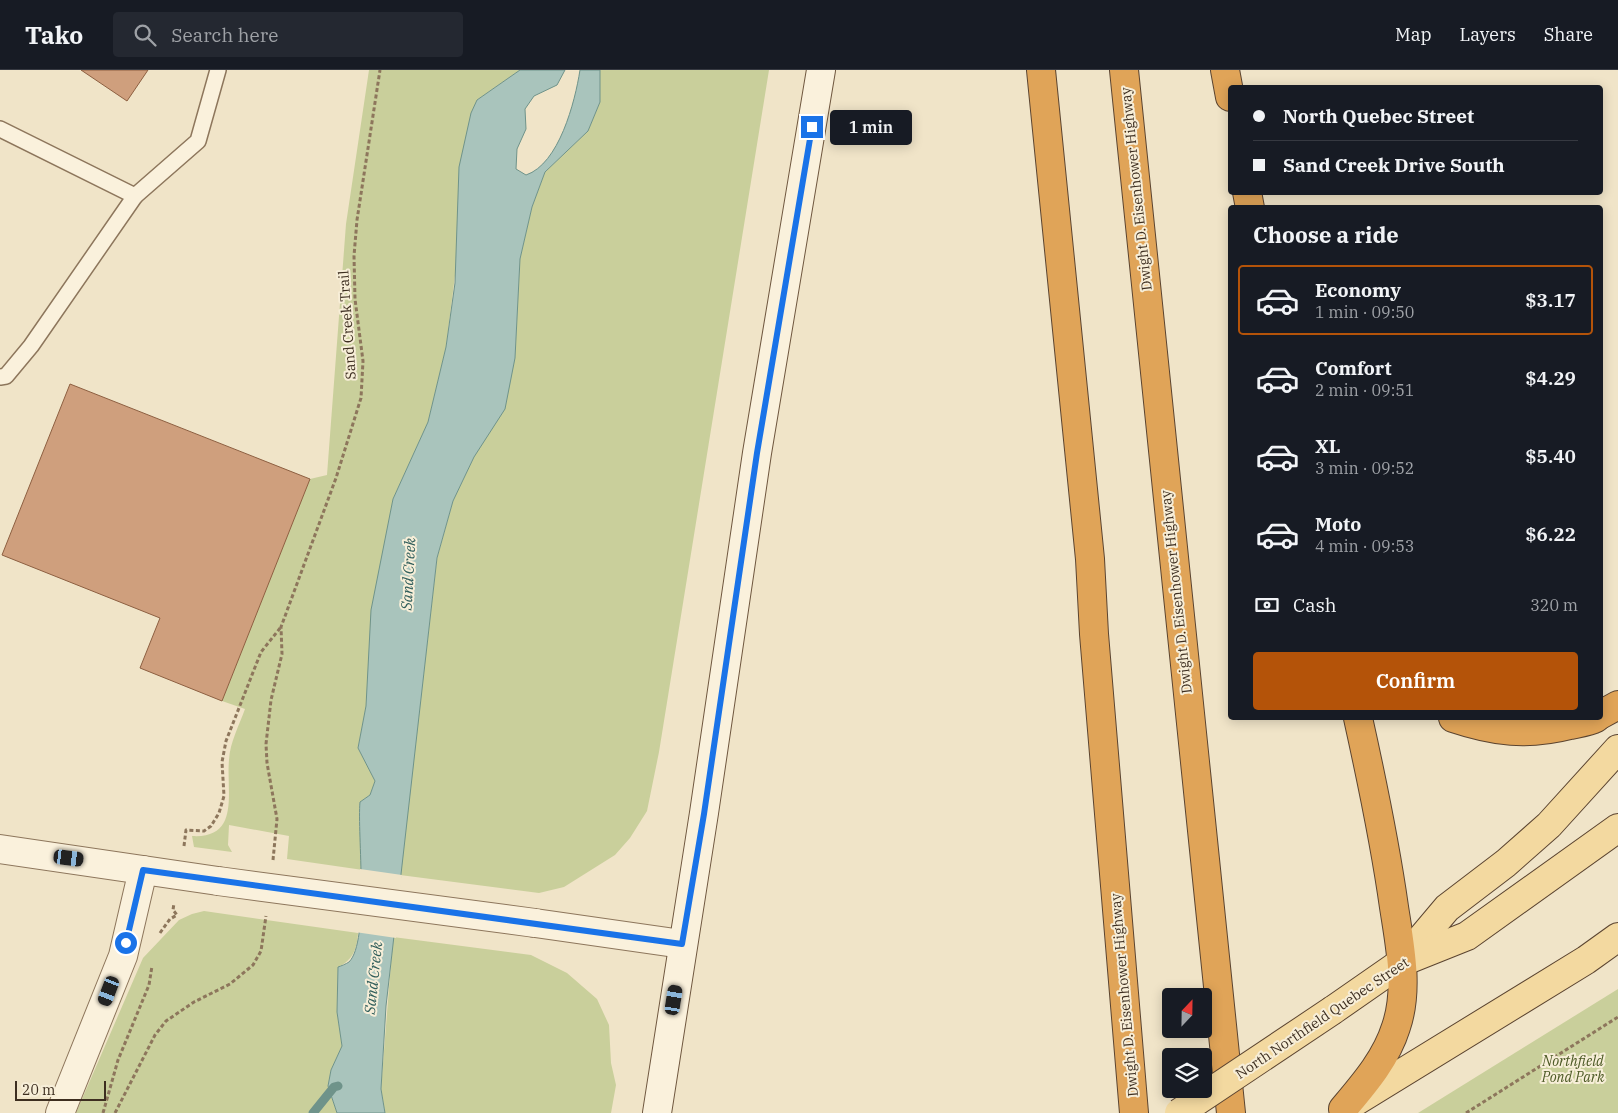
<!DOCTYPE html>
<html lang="en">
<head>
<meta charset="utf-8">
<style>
	body { margin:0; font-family:"IBM Plex Serif",serif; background:#242831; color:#f1f3f6; height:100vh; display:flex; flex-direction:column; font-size:19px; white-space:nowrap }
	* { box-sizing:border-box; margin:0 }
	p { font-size:16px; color:#9ea1a6 }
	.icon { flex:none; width:28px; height:28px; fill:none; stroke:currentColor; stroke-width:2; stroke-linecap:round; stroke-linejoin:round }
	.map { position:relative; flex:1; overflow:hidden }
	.panel { position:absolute; left:1228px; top:135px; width:375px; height:515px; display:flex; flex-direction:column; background:#171b24; border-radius:5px; box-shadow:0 2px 12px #0003 }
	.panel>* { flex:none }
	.top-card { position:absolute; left:1228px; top:15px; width:375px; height:110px; border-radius:5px; box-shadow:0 2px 12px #0003; display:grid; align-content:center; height:110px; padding:0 25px; background:#171b24 }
	.needle { width:32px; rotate:22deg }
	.tools { position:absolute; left:1162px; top:918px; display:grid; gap:10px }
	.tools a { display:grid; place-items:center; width:50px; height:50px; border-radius:5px; background:#171b24; box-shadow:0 2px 12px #0003; font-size:25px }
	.scale { position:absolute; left:15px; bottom:12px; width:91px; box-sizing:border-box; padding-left:5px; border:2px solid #3d2e20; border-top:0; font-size:14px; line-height:18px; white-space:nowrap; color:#3d2e20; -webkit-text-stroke:4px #f7eed8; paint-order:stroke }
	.end { position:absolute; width:22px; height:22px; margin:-11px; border:6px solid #1a73e8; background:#fff; box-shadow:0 0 0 2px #fff }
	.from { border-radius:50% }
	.bubble { position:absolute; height:35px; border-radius:5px; background:#171b24; box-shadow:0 2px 12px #0003; font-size:16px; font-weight:600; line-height:35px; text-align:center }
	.car { position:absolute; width:15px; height:30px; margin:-15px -8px; border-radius:6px; box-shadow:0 0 4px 1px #0007; background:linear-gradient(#222 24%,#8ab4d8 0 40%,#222 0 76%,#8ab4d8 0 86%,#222 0) }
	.top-card b { display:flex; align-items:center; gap:18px; height:48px; font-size:19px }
	.top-card b+b { border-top:1px solid #363941 }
	.top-card i { width:12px; height:12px; background:#f1f3f6 }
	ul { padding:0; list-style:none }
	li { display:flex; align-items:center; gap:15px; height:70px; margin:0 10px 8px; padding:0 15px; border:2px solid transparent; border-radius:5px }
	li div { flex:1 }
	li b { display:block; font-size:19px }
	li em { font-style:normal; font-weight:600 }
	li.on { border-color:#b45309 }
	li>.icon { width:45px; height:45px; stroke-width:1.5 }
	h2 { padding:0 25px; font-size:22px; line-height:60px }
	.pay { display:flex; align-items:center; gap:12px; height:55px; padding:0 25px; font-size:19px }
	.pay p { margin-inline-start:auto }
	.primary-button { display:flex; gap:10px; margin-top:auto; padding:10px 25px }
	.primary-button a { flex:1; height:58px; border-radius:5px; background:#b45309; color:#fff; font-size:20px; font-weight:600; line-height:58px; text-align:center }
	header { display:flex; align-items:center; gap:30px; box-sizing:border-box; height:70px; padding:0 25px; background:#171b24; border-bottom:1px solid #363941 }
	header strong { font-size:24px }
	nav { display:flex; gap:28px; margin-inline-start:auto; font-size:18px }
	.search { width:350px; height:45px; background:#242831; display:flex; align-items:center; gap:12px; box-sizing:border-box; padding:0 18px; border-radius:5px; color:#9ea1a6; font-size:19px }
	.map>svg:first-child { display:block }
	.green { fill:#c9cf9b }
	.water { fill:#a9c4bc; stroke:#6f938a }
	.pier { fill:#f0e4c8 }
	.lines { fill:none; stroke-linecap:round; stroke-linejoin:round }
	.stream { stroke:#6f938a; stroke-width:9 }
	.building { fill:#cf9f7d; stroke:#8d5f41 }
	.service-casing { stroke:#8d765c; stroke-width:18 }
	.minor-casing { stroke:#8d765c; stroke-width:30 }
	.secondary-casing { stroke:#6f573f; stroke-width:30 }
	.primary-casing { stroke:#5b4430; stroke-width:30 }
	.motorway-casing { stroke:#5b4430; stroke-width:30 }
	.path { stroke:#8d765c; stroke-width:3; stroke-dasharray:4 2.5; stroke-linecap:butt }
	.service { stroke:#faf1dc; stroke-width:15 }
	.minor { stroke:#faf1dc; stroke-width:28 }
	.secondary { stroke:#faf1dc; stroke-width:28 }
	.primary { stroke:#f3d9a0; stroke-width:28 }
	.motorway { stroke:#e0a458; stroke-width:28 }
	.minor-bridge-casing { stroke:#8d765c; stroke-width:30; stroke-linecap:butt }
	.primary-bridge-casing { stroke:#5b4430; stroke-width:30; stroke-linecap:butt }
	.minor-bridge { stroke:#faf1dc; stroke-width:28 }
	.primary-bridge { stroke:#f3d9a0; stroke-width:28 }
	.route { stroke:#1a73e8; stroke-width:6 }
	.labels { text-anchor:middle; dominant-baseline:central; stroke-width:4; stroke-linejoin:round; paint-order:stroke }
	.street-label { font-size:14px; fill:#3d2e20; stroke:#f7eed8 }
	.park-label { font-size:14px; font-style:italic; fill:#4d5a26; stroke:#f7eed8 }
	.water-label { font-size:15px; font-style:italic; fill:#2f5d5a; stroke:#f7eed8 }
</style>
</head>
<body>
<header>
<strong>Tako</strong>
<div class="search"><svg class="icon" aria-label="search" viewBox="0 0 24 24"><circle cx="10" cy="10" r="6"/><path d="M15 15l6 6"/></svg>Search here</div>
<nav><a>Map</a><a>Layers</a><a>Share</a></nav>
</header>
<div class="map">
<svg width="1618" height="1043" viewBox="0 0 1618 1043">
	<rect width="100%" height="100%" fill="#f0e4c8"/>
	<g class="green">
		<path d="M369,0H520L477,30L446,277L428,352L393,429L366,636L358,678L375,711L370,725L360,732L359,750L363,800L287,789L289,766L229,755L228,775L232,782L194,777L192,766C241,769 226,721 229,690C230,672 239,656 245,639L222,631L310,409L327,405L346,154Z"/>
		<polygon points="600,0 769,0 659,682 647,741 630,768 615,785 564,817 539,823 400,805 437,489 453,431 474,387 515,288 520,189 532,137 545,102 588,61 600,32"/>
		<path d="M204,841L358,863C357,879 353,890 338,897L337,942L342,976L331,1000L328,1016L337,1043H76L143,888L179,850L192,844Z"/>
		<polygon points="393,867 531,885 567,903 597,929 609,955 611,993 616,1015 611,1043 385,1043 381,1019"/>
		<polygon points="1618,919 1618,1043 1418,1043"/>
	</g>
	<path class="water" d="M520,0H565L557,15L534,26L525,39L526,59L517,79L516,99L526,105C559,94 575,32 580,0H600V32L588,61L545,102L532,137L520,189L515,288L505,339L474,387L453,431L437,488L386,936L381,1019L385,1043H337L328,1016L331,1000L342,976L337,942L338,897C341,896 346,894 349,892C370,871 357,763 360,732L370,725L375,711L358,678L366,636L371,540L393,429L428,352L446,277L455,213L459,97L471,43L477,30Z"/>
	<polygon class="pier" points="360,799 402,805 396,868 355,862"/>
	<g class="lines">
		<polyline class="stream" points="313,1043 334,1017 338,1016"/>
	</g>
	<g class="building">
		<polygon points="81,0 148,0 127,31"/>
		<polygon points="70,314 310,409 222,631 140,598 160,548 2,485"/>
	</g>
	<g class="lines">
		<defs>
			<g id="service">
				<polyline points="0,59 135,126 198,71 218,0"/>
				<polyline points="0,307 6,306 31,276 135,126"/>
			</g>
			<g id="minor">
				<polyline points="0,779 218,811"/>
				<polyline points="535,853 682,874"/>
				<polyline points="60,1043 123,886 143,800"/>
			</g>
			<polyline id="secondary" points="657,1043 704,743 757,383 821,0"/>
			<g id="primary">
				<polyline points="1404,889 1447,838 1506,793 1549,755 1618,679"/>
				<polyline points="1333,940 1402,892 1467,866 1618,758"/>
				<polyline points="1345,1038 1586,890 1618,867"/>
			</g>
			<g id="motorway">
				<polyline points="1041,0 1090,489 1094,564 1134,1043"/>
				<polyline points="1124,0 1231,1043"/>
				<polyline points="1225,0 1230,27"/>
				<polyline points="1247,122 1250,138"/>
				<polyline points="1600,645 1618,635"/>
				<path d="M1453,648C1495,662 1527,666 1570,655C1579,653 1588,652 1596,648"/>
				<path d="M1343,1039C1364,1014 1386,989 1396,957C1409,919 1400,876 1394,837C1385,773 1372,711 1358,648"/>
			</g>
		</defs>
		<use href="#service" class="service-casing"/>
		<use href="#minor" class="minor-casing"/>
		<use href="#secondary" class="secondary-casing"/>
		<use href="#primary" class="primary-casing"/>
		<use href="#motorway" class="motorway-casing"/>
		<g class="path">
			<polyline points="184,776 186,760 204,761 211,756 219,743 224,726 222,692 226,671 261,582 281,557"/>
			<polyline points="273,790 277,749 267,693 266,674 271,630 282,584 281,557 336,408 361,328 363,291 355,229 354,186 357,150 380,0"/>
			<polyline points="160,863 170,849 177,845 173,840 174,833"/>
			<polyline points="103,1043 118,990 149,915 152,896"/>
			<polyline points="115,1043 155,965 166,951 194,932 230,914 253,895 261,881 266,846"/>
			<polyline points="1466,1043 1618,947"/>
		</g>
		<use href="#service" class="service"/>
		<use href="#minor" class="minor"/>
		<use href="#secondary" class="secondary"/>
		<use href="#primary" class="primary"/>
		<use href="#motorway" class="motorway"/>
		<defs>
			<polyline id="minor-bridge" points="218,811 535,853"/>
			<polyline id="primary-bridge" points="1179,1043 1333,940"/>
		</defs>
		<use href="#minor-bridge" class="minor-bridge-casing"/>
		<use href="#primary-bridge" class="primary-bridge-casing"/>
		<use href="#minor-bridge" class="minor-bridge"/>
		<use href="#primary-bridge" class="primary-bridge"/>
	</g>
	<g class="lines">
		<polyline class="route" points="126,873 143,800 682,874 704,744 757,383 812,57"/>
	</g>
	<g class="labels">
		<g class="street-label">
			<text transform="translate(1136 119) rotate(-96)">Dwight D. Eisenhower Highway</text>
			<text transform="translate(347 255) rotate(-94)">Sand Creek Trail</text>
			<text transform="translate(1176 522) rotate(-96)">Dwight D. Eisenhower Highway</text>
			<text transform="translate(1124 925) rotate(-95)">Dwight D. Eisenhower Highway</text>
			<text transform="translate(1322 948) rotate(-34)">North Northfield Quebec Street</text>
		</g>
		<g class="park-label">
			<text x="1573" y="991">Northfield<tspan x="1573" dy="16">Pond Park</tspan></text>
		</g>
		<g class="water-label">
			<text transform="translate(408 504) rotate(-87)">Sand Creek</text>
			<text transform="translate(373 908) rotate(-84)">Sand Creek</text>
		</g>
	</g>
</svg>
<div class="tools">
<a><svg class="needle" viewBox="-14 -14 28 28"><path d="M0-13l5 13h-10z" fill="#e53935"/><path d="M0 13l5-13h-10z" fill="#9ea1a6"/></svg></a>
<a><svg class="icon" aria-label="layers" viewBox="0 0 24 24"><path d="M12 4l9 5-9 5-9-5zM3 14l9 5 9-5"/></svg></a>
</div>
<div class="scale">20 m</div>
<i class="end from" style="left:126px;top:873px"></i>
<i class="end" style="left:812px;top:57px"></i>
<div class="bubble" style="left:830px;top:40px;width:82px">1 min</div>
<i class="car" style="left:69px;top:788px;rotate:97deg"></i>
<i class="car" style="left:109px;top:921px;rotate:201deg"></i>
<i class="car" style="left:674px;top:930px;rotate:9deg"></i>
<div class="top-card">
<b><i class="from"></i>North Quebec Street</b>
<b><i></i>Sand Creek Drive South</b>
</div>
<section class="panel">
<h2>Choose a ride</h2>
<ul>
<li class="on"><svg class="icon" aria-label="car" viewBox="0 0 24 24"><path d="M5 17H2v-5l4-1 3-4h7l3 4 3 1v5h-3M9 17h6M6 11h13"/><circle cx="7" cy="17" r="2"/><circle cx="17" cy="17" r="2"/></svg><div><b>Economy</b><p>1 min · 09:50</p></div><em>$3.17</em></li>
<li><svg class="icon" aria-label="car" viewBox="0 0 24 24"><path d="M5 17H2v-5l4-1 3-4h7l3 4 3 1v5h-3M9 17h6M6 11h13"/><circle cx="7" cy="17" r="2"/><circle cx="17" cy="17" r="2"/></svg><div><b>Comfort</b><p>2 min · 09:51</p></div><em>$4.29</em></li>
<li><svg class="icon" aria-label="car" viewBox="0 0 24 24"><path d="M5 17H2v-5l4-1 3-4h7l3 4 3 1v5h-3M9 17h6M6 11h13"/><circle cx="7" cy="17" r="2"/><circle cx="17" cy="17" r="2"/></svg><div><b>XL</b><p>3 min · 09:52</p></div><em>$5.40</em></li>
<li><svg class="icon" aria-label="car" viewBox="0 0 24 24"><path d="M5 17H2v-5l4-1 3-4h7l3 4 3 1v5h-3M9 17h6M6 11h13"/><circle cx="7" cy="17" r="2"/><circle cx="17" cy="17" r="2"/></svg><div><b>Moto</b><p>4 min · 09:53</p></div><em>$6.22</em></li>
</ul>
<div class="pay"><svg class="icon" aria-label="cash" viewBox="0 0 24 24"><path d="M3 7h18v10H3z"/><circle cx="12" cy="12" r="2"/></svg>Cash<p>320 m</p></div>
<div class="primary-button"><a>Confirm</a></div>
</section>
</div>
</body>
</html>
